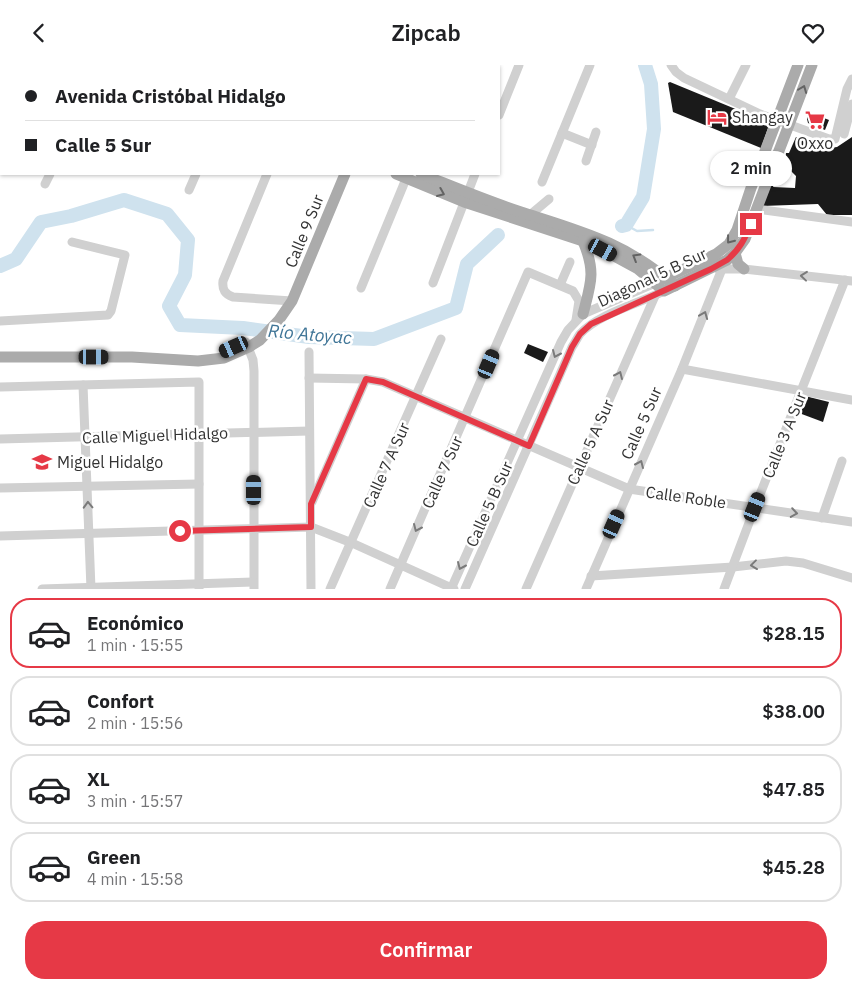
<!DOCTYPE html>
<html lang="es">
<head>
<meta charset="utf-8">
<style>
	body { margin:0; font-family:"IBM Plex Sans",sans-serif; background:#f6f6f6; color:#202124; height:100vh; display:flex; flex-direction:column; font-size:19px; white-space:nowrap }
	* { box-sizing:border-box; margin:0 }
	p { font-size:16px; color:#757577 }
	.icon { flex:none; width:28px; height:28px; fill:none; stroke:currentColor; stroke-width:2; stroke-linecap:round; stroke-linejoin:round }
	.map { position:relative; height:524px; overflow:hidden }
	.sheet { display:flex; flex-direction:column; background:#fff; flex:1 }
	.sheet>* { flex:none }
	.banner { position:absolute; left:0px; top:0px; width:500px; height:110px; box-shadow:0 1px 4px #0004; display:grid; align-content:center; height:110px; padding:0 25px; background:#fff }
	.end { position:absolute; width:22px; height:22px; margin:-11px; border:6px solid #e63946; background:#fff; box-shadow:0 0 0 2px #fff }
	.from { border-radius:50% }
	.bubble { position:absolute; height:35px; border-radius:18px; background:#fff; box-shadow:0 1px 4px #0004; font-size:16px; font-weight:600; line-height:35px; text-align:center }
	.car { position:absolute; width:15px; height:30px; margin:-15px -8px; border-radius:6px; box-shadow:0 0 4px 1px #0007; background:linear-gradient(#222 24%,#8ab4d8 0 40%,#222 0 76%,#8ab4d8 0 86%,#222 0) }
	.banner b { display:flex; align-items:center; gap:18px; height:48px; font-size:19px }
	.banner b+b { border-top:1px solid #e0e0e0 }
	.banner i { width:12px; height:12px; background:#202124 }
	ul { padding:9px 0 0; list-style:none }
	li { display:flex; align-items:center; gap:15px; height:70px; margin:0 10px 8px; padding:0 15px; border:2px solid #e0e0e0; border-radius:20px }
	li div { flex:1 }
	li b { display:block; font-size:19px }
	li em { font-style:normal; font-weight:600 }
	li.current { border-color:#e63946 }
	li>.icon { width:45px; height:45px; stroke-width:1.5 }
	.cta { display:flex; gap:10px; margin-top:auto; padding:10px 25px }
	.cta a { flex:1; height:58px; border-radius:20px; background:#e63946; color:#fff; font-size:20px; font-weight:600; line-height:58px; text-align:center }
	header { display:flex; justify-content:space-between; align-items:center; height:65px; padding:0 25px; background:#fff; font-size:22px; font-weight:600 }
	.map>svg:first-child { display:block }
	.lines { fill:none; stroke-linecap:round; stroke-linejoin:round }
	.stream { stroke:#cfe2ee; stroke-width:2.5 }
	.river { stroke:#cfe2ee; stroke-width:14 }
	.building { fill:#1a1a1a }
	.minor { stroke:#d0d0d0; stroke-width:9 }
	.major { stroke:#ababab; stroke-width:11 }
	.oneway { stroke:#636363 }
	.oneway2 { stroke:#7a7a7a }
	.route { stroke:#e63946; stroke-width:6 }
	.labels { text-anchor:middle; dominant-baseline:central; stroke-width:5; stroke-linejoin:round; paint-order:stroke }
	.poi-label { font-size:16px; fill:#333; stroke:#fff; text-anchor:start }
	.street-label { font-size:16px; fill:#333; stroke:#fff }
	.water-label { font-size:18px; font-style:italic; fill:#3f7597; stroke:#fff }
</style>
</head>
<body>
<header><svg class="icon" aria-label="back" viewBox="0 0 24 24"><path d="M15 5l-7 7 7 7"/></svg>Zipcab<svg class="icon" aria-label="heart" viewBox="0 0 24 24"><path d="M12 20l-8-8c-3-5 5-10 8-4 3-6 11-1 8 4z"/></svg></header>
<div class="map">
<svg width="852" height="524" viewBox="0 0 852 524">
	<rect width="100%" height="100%" fill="#fff"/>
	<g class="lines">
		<polyline class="stream" points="626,160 637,166 653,165"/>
		<g class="river">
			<polyline points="622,161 626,160 643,132 654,64 651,19 645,0"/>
			<polyline points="0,201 16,194 41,157 71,151 124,135 167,149 188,175 185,210 169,241 180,260 243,263 309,272 374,274 456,243 467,199 498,170"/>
		</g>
	</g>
	<g class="building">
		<polygon points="670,17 767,57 768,63 761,83 673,47 668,18"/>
		<polygon points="809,47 829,55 825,65 808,58 807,54"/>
		<polygon points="796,72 821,82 822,84 837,82 852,72 852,150 827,150 818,139 761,141 771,115 775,116 773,122 795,123 796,111 785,100 786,88 789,88"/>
		<polygon points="528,279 548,287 543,297 524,288"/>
		<polygon points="805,331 829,337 823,357 799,348"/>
	</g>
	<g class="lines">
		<g class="minor">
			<polyline points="671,0 676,7 684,13 760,49 829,74 835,74 847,24 852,14"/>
			<polyline points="22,1 23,0"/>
			<polyline points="93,1 94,0"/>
			<polyline points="166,1 167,0"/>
			<polyline points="238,1 238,0"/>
			<polyline points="310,1 311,0"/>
			<polyline points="452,1 452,0"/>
			<polyline points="729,34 746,0"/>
			<polyline points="499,50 519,0"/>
			<polyline points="0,57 1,54"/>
			<polyline points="562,68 592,80"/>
			<polyline points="844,69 852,39"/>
			<polyline points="586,96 596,67"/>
			<path d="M267,109L223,216C222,225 225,229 233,232L292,236"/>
			<polyline points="542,117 590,0"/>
			<polyline points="45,119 50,109"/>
			<polyline points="189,125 196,109"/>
			<polyline points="757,144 852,157"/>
			<polyline points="530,150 549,134"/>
			<polyline points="718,204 744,204 852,216"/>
			<polyline points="433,218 475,109"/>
			<polyline points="560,220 570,197"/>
			<polyline points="361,223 408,109"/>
			<polyline points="0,256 108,250 111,246 125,190 72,177"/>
			<polyline points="246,277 253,295 254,306 254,524"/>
			<polyline points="309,287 311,524"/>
			<polyline points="682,304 852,335"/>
			<polyline points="309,313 366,314 383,317 629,424 852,457"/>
			<polyline points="83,320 91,524"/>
			<polyline points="0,322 199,317 199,524"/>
			<polyline points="0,374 309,366"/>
			<polyline points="0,423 199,419"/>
			<polyline points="312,437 366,314"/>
			<polyline points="822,453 842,396"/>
			<polyline points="0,471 311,462 352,478 454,524"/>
			<polyline points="591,511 733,502 786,496 803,498 852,513"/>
			<polyline points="42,524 253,517"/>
			<polyline points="330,524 441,274"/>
			<polyline points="390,524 528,207 573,226 579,236 576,255"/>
			<polyline points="451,524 561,277 568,265 583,249 655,218"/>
			<path d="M465,524L572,282C575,278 577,273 580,269C598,249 640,238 664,226"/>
			<polyline points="526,524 655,231"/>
			<polyline points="586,524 682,304 722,204"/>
			<polyline points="724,524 755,442 845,215"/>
		</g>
		<g class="major">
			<polyline points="125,0 128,1"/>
			<polyline points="149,0 152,1"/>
			<polyline points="380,1 380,0"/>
			<polyline points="389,1 389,0"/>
			<polyline points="396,109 464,137 583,176 603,185 638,204 664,226 727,195 735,188 745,174 812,0"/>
			<path d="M421,109C454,122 487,136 521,147C580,166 627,178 675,221"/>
			<polyline points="735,188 738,199 744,204"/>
			<polyline points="661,215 716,189 729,179 737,165 751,123 798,0"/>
			<path d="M583,249C591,218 596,207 583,176"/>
			<polyline points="0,292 132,292 198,296 224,293 249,282 260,275 279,255 292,236 345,109"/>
		</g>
	</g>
	<defs><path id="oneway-chevron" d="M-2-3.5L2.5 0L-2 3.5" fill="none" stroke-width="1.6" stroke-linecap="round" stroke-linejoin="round" transform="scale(1.25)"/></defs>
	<g class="oneway">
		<use href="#oneway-chevron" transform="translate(803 24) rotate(-69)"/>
		<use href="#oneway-chevron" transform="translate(441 128) rotate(23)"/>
		<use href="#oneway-chevron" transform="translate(730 175) rotate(128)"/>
		<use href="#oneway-chevron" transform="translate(636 192) rotate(-149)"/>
	</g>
	<g class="oneway2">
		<use href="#oneway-chevron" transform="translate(804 211) rotate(-174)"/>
		<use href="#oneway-chevron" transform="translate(704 250) rotate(-68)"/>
		<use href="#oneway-chevron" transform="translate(556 289) rotate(114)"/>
		<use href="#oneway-chevron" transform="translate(619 310) rotate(-66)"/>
		<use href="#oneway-chevron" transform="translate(640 399) rotate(-66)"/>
		<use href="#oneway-chevron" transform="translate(88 440) rotate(-92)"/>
		<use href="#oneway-chevron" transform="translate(794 448) rotate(9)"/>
		<use href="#oneway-chevron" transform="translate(417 463) rotate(114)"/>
		<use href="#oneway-chevron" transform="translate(754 500) rotate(173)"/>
		<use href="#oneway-chevron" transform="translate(461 501) rotate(114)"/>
	</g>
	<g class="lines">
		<path class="route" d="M180,466L311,462V439L366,314L383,317L529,381L572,282L580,269L591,259L711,204L727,195C739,185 745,174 751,159"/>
	</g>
	<defs>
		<symbol id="hotel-bare" viewBox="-9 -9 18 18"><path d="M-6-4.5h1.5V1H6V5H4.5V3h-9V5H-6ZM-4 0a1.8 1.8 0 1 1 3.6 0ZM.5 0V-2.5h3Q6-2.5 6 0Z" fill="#e63946" stroke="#fff" stroke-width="2.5" paint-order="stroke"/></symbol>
		<symbol id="supermarket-bare" viewBox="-9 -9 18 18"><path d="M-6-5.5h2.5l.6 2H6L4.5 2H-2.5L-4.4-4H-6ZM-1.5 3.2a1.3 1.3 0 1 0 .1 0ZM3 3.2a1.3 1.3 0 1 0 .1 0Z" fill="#e63946" stroke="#fff" stroke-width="2.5" paint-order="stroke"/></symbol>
		<symbol id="school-bare" viewBox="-9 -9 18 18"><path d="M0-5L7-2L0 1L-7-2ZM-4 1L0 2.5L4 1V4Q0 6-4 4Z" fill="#e63946" stroke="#fff" stroke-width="2.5" paint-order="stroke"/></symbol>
	</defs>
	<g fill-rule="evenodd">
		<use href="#hotel-bare" x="703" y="38" width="28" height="28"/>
		<use href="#supermarket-bare" x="801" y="41" width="28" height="28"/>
		<use href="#school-bare" x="28" y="383" width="28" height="28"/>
	</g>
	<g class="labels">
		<g class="poi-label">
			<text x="732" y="52">Shangay</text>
			<text x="815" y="78" text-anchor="middle">Oxxo</text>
			<text x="57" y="397">Miguel Hidalgo</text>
		</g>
		<g class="street-label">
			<text transform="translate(304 166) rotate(-68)">Calle 9 Sur</text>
			<text transform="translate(652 212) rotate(-25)">Diagonal 5 B Sur</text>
			<text transform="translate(641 358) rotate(-66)">Calle 5 Sur</text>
			<text transform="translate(155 370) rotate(-2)">Calle Miguel Hidalgo</text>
			<text transform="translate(784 370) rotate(-68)">Calle 3 A Sur</text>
			<text transform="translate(590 377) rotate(-66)">Calle 5 A Sur</text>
			<text transform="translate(386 400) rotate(-66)">Calle 7 A Sur</text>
			<text transform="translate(442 407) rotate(-66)">Calle 7 Sur</text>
			<text transform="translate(686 432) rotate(8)">Calle Roble</text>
			<text transform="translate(489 439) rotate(-66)">Calle 5 B Sur</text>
		</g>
		<g class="water-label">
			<text transform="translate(310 269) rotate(5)">Río Atoyac</text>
		</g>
	</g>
</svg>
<i class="end from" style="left:180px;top:466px"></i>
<i class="end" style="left:751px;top:159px"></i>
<div class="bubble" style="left:710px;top:86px;width:82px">2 min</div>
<i class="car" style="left:603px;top:185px;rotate:118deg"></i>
<i class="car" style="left:234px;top:282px;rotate:246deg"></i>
<i class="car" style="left:94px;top:292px;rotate:90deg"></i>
<i class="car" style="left:489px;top:299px;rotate:23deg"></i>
<i class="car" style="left:254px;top:425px;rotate:0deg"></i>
<i class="car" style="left:755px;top:442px;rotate:22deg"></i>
<i class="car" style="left:614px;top:459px;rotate:24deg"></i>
<div class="banner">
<b><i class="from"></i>Avenida Cristóbal Hidalgo</b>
<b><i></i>Calle 5 Sur</b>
</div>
</div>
<section class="sheet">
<ul>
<li class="current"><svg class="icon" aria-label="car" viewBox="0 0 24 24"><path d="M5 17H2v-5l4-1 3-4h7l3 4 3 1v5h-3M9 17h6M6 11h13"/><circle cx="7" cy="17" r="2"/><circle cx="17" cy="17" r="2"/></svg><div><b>Económico</b><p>1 min · 15:55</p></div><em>$28.15</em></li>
<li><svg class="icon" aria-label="car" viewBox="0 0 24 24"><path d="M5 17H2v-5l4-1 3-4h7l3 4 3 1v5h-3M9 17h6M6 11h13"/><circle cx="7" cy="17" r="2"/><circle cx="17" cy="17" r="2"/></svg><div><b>Confort</b><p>2 min · 15:56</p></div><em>$38.00</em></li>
<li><svg class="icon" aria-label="car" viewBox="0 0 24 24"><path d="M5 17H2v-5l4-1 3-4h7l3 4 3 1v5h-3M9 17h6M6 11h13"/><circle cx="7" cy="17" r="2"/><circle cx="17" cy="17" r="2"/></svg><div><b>XL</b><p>3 min · 15:57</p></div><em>$47.85</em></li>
<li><svg class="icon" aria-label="car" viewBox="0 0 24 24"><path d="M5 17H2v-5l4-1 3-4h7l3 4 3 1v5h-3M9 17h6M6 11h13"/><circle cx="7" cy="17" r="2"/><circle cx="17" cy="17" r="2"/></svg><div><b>Green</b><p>4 min · 15:58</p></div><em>$45.28</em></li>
</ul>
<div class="cta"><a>Confirmar</a></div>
</section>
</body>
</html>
